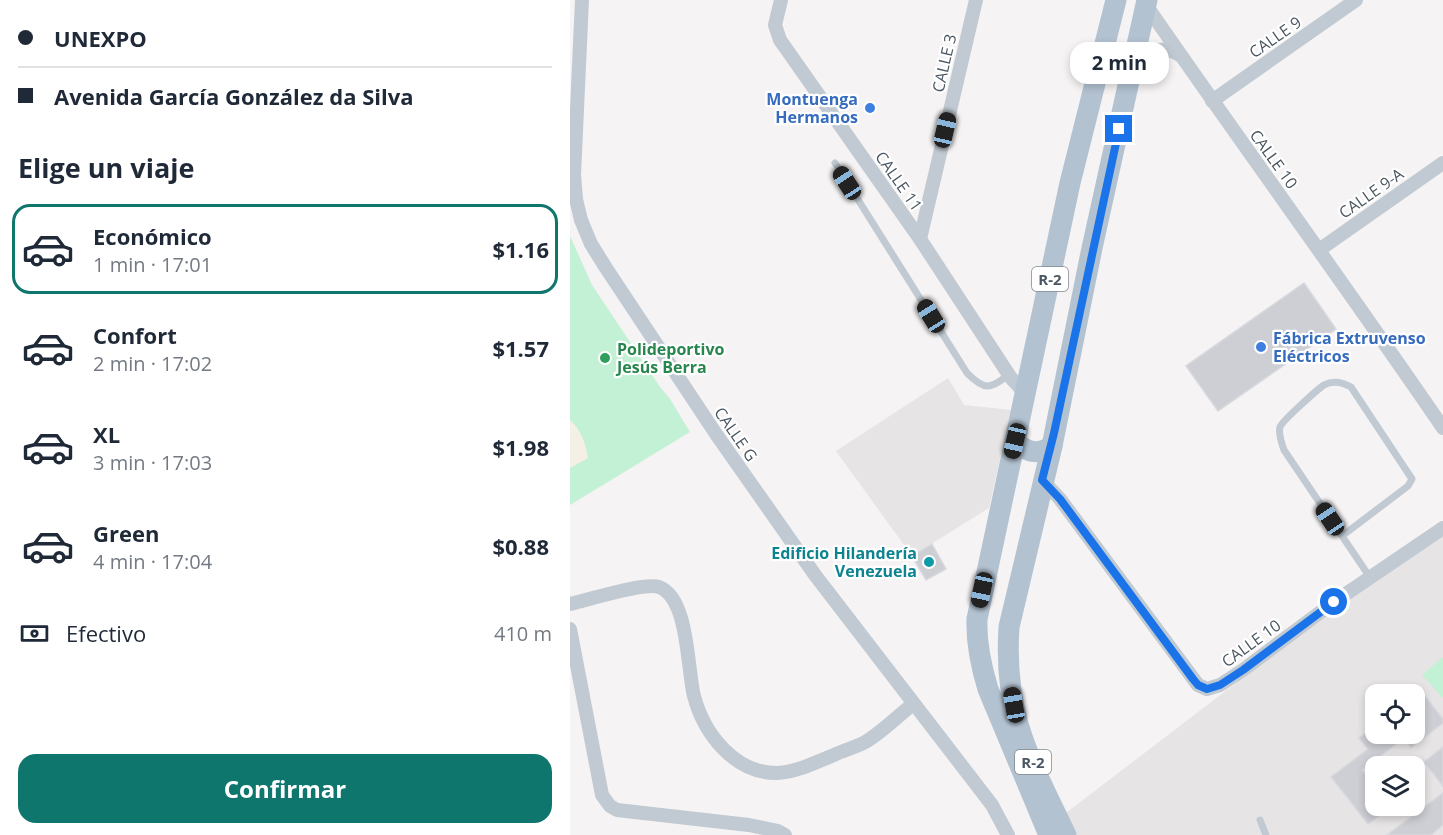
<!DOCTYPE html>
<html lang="es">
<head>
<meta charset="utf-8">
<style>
	body { margin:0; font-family:"Open Sans",sans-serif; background:#f6f6f7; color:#1f2937; height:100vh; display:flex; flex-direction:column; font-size:22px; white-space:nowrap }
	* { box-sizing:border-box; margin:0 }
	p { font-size:20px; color:#747a83 }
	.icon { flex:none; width:33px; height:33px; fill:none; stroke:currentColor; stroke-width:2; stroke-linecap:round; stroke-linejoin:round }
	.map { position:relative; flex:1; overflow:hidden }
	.drawer { display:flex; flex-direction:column; background:#fff; width:570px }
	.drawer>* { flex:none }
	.banner { display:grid; align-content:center; height:132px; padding:0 18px; background:#fff }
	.fabs { position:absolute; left:795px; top:684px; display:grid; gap:12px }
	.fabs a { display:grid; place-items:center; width:60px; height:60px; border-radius:12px; background:#fff; box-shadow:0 3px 9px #0003; font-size:30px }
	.end { position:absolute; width:27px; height:27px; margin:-14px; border:8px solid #1a73e8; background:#fff; box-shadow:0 0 0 3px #fff }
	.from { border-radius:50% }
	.bubble { position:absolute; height:42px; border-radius:18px; background:#fff; box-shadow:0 3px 9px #0003; font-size:20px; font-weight:700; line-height:42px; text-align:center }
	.car { position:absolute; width:18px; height:36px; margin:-18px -9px; border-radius:8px; box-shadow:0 0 4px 2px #0007; background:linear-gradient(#222 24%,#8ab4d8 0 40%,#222 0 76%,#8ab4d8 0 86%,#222 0) }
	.banner b { display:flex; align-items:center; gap:21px; height:57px; font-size:22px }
	.banner b+b { border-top:2px solid #e0e1e3 }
	.banner i { width:15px; height:15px; background:#1f2937 }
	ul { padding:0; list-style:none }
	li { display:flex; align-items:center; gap:18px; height:90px; margin:0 12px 9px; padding:0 6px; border:3px solid transparent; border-radius:18px }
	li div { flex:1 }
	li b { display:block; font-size:22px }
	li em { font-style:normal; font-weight:700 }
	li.active { border-color:#0f766e }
	li>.icon { width:54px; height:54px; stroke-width:1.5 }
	h2 { padding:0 18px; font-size:27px; line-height:72px }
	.pay { display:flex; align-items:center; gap:15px; height:66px; padding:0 18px; font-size:22px }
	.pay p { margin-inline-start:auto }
	.action { display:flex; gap:12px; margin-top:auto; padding:12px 18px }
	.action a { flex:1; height:69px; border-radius:18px; background:#0f766e; color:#fff; font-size:24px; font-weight:700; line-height:69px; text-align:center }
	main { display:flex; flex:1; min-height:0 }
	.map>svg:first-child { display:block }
	.education { fill:#e6e4e5; fill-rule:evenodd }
	.green { fill:#c3f1d5 }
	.sand { fill:#f5f0e5 }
	.building { fill:#cdcfd5; stroke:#d7d9de; stroke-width:1.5 }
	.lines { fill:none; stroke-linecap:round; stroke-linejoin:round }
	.service { stroke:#c1cad2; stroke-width:7 }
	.minor { stroke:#c1cad2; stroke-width:14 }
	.primary { stroke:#b3c2d1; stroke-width:21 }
	.route { stroke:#1a73e8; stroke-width:8 }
	.shop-dot { fill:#3f7fe0; stroke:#fff; stroke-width:2 }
	.leisure-dot { fill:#2e9e5b; stroke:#fff; stroke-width:2 }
	.culture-dot { fill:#0f9aa8; stroke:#fff; stroke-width:2 }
	.labels { text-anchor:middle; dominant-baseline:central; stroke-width:4.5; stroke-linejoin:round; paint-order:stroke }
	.shield { fill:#fff; stroke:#808990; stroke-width:1.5 }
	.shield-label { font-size:15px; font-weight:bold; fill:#4a5661 }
	.street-label { font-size:16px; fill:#4a5661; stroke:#fff }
	.shop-label { font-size:16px; font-weight:bold; fill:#366cbe; stroke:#fff; text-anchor:end }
	.leisure-label { font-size:16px; font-weight:bold; fill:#27864d; stroke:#fff; text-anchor:start }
	.culture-label { font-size:16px; font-weight:bold; fill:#0d838f; stroke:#fff; text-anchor:end }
</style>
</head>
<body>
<main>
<section class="drawer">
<div class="banner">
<b><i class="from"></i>UNEXPO</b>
<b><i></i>Avenida García González da Silva</b>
</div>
<h2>Elige un viaje</h2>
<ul>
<li class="active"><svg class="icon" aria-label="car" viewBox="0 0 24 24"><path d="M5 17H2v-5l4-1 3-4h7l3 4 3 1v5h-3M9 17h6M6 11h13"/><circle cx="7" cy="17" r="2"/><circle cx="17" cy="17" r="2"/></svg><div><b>Económico</b><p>1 min · 17:01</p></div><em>$1.16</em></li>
<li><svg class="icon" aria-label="car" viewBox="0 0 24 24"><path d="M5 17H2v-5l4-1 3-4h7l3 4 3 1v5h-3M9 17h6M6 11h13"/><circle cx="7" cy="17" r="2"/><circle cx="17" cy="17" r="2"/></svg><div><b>Confort</b><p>2 min · 17:02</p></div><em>$1.57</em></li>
<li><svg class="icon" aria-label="car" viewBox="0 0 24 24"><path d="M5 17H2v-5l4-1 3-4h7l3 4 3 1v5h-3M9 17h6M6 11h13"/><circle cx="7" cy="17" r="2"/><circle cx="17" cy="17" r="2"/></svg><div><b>XL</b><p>3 min · 17:03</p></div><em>$1.98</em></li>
<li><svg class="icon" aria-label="car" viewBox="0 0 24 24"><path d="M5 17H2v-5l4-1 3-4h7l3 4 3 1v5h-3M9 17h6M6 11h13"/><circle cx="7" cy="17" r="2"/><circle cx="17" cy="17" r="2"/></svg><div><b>Green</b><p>4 min · 17:04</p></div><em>$0.88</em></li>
</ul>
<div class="pay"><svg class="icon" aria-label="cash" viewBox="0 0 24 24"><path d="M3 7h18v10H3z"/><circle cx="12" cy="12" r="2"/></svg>Efectivo<p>410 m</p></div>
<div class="action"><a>Confirmar</a></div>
</section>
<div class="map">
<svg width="873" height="835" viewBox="0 0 873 835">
	<rect width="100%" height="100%" fill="#f5f3f3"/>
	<g class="education">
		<polygon points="378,378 394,405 441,410 419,508 342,556 266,451"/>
		<path d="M873,533V835H497L488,819L767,606ZM806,694H844V734H806ZM806,766H844V806H806Z"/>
	</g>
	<g class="green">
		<polygon points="0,236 22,285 90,387 100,399 120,432 0,505"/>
		<polygon points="873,657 873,698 852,675"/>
	</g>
	<path class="sand" d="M0,420C12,431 15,443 18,458L0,468Z"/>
	<g class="building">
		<polygon points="734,283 766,329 648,411 616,366"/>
		<polygon points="362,544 376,569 356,580 342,556"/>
		<polygon points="850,690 873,719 873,723 841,748 834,738 792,770 806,787 806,806 822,806 798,824 761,777 798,749 789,738 806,725 806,734 844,734 844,695"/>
		<polygon points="873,747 873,786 854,762"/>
		<polygon points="873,793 873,825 861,835 817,835"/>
	</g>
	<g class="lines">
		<g class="service">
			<path d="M265,163L397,373C414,390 420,390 438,375"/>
			<path d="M772,536L838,486L842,479L781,387C772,382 763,380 754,385C748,389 712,421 710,427C708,434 712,444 714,450L795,570L800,577"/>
			<polyline points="690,820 696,835"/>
		</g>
		<g class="minor">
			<polyline points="12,0 4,175 6,199 11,220 21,244 36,268 146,434 245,575 422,805 438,835"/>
			<polyline points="211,0 205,25 210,40 350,239 441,378 455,393"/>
			<path d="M576,5C674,147 776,286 873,428"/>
			<path d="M563,64C576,51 594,44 611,56"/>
			<polyline points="642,101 786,0"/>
			<polyline points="350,239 406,0"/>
			<polyline points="749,250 873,163"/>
			<polyline points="472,480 490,499 628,685 637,689 650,685 673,670 764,602 873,528"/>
			<path d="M0,604C18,600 74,582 89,587C119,598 117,669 124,696C134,734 165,774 208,773C227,772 246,762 264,755C274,750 287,747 297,741C313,731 328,716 343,704"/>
			<polyline points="0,629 32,795 40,806 47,810 179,825 208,831 215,835"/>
		</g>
		<g class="primary">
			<path d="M445,441C456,452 467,456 482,446"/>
			<path d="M479,835L418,689C411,666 406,644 407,619L500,183L546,0"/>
			<path d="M496,835C479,799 459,762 448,724C439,692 437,659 439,627L482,446L522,248L577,0"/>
		</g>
	</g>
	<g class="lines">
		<polyline class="route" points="549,129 484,433 472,480 490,499 623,679 628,685 637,689 650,685 673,670 764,602"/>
	</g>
	<g class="shop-dot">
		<circle cx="300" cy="108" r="6"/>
		<circle cx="691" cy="347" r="6"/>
	</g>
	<circle class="leisure-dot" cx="35" cy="358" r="6"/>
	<circle class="culture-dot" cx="359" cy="562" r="6"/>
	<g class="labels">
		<g class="shield">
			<rect x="462" y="267" width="36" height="24" rx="4.5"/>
			<rect x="445" y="750" width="36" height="24" rx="4.5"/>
		</g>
		<g class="shield-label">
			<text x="480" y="279">R-2</text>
			<text x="463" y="762">R-2</text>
		</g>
		<g class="street-label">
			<text transform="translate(705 37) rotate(-35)">CALLE 9</text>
			<text transform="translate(374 63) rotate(-77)">CALLE 3</text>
			<text transform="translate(704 159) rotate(54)">CALLE 10</text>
			<text transform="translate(329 181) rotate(55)">CALLE 11</text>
			<text transform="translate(801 193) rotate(-35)">CALLE 9-A</text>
			<text transform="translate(166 434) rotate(55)">CALLE G</text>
			<text transform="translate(681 643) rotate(-36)">CALLE 10</text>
		</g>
		<g class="shop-label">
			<text x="288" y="99">Montuenga<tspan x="288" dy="18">Hermanos</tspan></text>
			<text x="703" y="338" text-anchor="start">Fábrica Extruvenso<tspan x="703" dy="18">Eléctricos</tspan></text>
		</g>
		<g class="leisure-label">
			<text x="47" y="349">Polideportivo<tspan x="47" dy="18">Jesús Berra</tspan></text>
		</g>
		<g class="culture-label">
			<text x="347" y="553">Edificio Hilandería<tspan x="347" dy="18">Venezuela</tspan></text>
		</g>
	</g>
</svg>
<div class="fabs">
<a><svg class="icon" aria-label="locate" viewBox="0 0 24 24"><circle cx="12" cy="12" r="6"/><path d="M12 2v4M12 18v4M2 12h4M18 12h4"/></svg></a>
<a><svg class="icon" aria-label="layers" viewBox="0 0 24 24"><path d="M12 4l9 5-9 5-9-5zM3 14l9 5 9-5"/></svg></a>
</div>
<i class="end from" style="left:764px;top:602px"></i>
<i class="end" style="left:549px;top:129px"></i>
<div class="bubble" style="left:500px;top:42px;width:99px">2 min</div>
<i class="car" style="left:375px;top:130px;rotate:13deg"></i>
<i class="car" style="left:277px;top:183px;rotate:327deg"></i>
<i class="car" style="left:361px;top:316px;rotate:328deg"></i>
<i class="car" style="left:445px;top:441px;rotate:193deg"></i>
<i class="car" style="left:760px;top:519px;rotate:326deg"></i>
<i class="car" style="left:412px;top:590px;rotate:192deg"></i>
<i class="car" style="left:444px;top:705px;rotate:350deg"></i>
</div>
</main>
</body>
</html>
